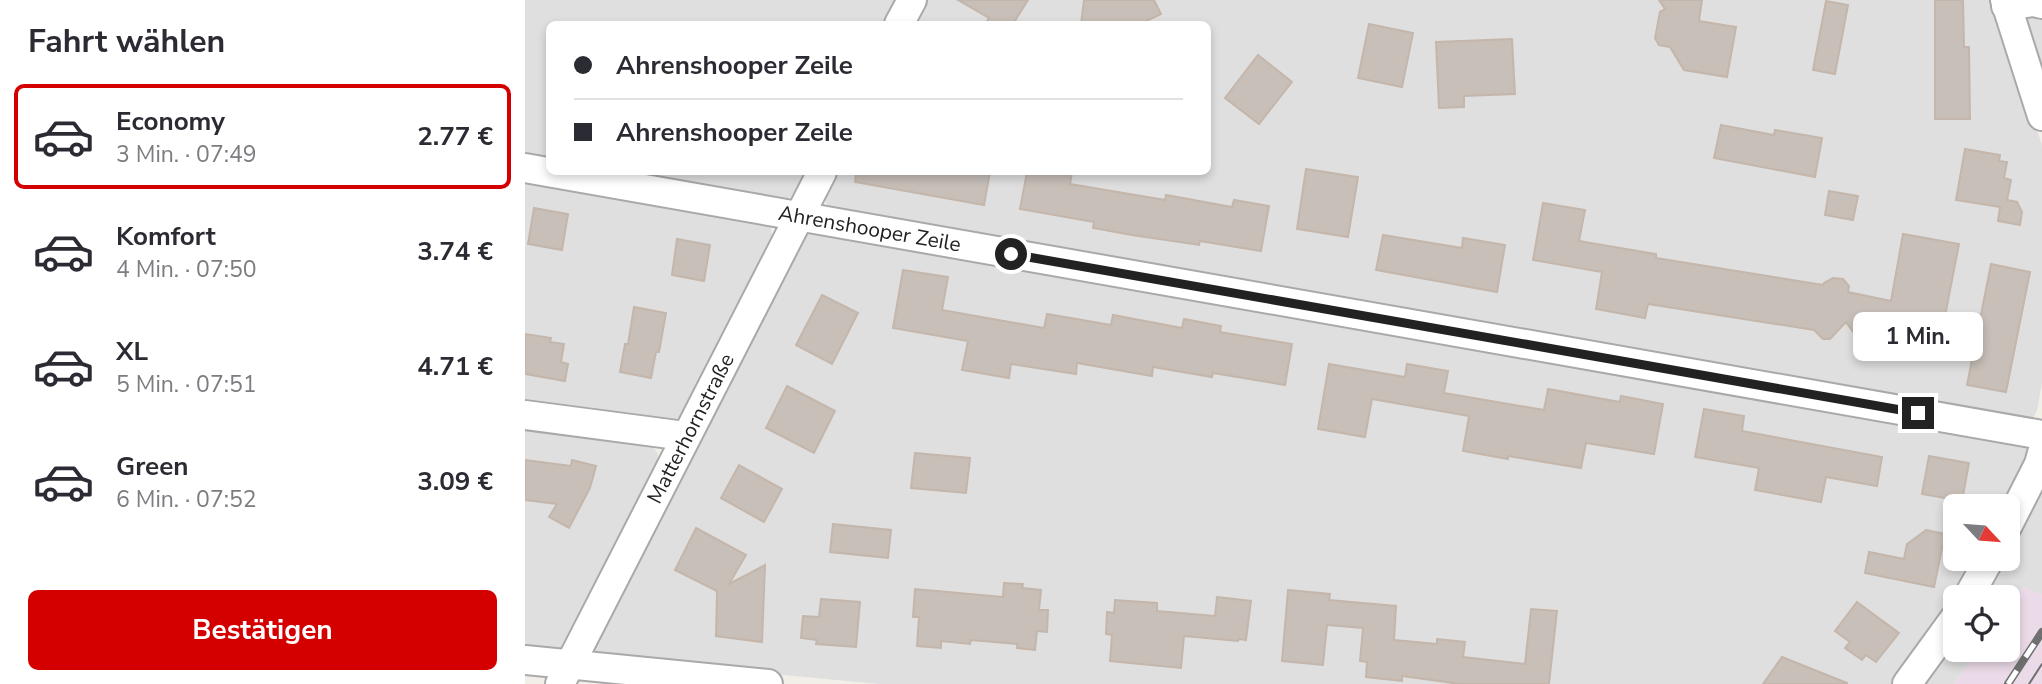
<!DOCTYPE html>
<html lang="de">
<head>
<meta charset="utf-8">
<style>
	body { margin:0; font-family:"Nunito Sans",sans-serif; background:#f7f7f7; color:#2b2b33; height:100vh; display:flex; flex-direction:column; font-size:26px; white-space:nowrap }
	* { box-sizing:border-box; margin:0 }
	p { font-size:23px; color:#7c7c81 }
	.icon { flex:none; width:38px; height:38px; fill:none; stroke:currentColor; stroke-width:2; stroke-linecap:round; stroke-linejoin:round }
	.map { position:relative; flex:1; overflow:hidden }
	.side { display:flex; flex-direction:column; background:#fff; width:525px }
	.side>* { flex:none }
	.banner { position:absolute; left:21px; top:21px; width:665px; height:154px; border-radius:10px; box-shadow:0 4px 10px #0003; display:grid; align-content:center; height:154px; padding:0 28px; background:#fff }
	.needle { width:46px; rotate:116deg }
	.tools { position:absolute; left:1418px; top:494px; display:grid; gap:14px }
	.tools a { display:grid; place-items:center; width:77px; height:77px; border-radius:10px; background:#fff; box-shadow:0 4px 10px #0003; font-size:35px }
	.end { position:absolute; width:32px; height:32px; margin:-16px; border:9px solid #222; background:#fff; box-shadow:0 0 0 4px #fff }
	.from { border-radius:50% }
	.bubble { position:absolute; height:49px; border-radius:10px; background:#fff; box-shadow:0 4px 10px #0003; font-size:23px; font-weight:700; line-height:49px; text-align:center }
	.banner b { display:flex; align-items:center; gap:24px; height:66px; font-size:26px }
	.banner b+b { border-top:2px solid #e1e1e2 }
	.banner i { width:18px; height:18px; background:#2b2b33 }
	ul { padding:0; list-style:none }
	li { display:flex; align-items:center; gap:21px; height:105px; margin:0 14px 10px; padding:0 14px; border:4px solid transparent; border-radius:10px }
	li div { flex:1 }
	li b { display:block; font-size:26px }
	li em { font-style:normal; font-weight:700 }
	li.active { border-color:#d40000 }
	li>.icon { width:63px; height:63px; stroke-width:1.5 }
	h2 { padding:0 28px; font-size:32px; line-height:84px }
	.button { display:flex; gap:14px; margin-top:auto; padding:14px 28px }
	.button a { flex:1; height:80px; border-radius:10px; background:#d40000; color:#fff; font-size:28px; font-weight:700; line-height:80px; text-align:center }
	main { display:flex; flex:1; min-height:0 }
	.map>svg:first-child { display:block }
	.residential { fill:#e0dfdf }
	.industrial { fill:#ebdbe8 }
	.building { fill:#c7bfb8; stroke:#c4b6ab; stroke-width:2 }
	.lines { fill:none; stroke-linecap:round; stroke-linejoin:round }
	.street-casing { stroke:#a9a9a9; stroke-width:32 }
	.street { stroke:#fff; stroke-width:28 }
	.tram { stroke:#707070; stroke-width:2 }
	.rail-casing { stroke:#707070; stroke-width:8 }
	.rail { stroke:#fff; stroke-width:5; stroke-dasharray:16; stroke-linecap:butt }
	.route { stroke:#222; stroke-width:9 }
	.labels { text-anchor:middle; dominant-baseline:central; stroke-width:5; stroke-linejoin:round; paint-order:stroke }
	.street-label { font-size:21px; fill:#222; stroke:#fff }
</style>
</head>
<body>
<main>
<section class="side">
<h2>Fahrt wählen</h2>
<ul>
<li class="active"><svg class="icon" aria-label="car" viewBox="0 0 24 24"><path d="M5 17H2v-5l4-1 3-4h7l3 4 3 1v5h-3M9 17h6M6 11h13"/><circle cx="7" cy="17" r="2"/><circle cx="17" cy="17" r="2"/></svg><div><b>Economy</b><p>3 Min. · 07:49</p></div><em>2.77 €</em></li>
<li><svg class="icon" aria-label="car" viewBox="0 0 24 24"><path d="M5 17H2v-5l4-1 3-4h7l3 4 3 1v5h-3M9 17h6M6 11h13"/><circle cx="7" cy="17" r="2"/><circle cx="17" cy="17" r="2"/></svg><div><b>Komfort</b><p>4 Min. · 07:50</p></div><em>3.74 €</em></li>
<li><svg class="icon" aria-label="car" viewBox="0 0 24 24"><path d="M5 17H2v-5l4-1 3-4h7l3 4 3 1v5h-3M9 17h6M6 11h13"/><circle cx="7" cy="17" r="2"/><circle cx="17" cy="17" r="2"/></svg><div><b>XL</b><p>5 Min. · 07:51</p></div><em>4.71 €</em></li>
<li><svg class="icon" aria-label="car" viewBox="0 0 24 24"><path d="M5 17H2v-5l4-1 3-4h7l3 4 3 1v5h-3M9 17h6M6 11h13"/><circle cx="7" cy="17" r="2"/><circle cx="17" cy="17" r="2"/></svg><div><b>Green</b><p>6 Min. · 07:52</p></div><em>3.09 €</em></li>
</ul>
<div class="button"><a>Bestätigen</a></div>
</section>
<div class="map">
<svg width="1517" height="684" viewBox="0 0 1517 684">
	<rect width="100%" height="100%" fill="#f2efe9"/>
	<g class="residential">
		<polygon points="0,0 372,0 359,24 24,24 24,159 0,155"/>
		<polygon points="400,0 1469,0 1517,145 1517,383 1512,411 1508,418 1501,420 307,210 303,207 299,198 311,172 682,172 682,24 386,24"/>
		<polygon points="1488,0 1517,0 1517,88"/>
		<polygon points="97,172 281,172 269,195 259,200"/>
		<polygon points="0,181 242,224 246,228 247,238 156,416 151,419 145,421 0,402"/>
		<polygon points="286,233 1494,443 1500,445 1505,451 1479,506 1430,506 1430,558 1450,558 1415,617 1368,684 354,684 76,658 71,655 67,646 278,238"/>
		<polygon points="0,426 126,444 133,454 132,461 35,649 29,652 0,650"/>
		<polygon points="1517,488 1517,595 1498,587 1482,609 1482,597 1457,597 1479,558 1482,558 1482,552"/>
		<polygon points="1430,636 1430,649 1454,649 1429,684 1396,684"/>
	</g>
	<polygon class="industrial" points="1498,587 1517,595 1517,684 1429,684 1454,649 1482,649 1482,609"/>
	<g class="building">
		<polygon points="433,0 503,0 488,24 460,24 464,18"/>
		<polygon points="559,0 629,0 636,14 615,24 556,24"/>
		<polygon points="1134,0 1177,0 1174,21 1211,27 1202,77 1159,70 1145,47 1134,45 1130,38 1135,12 1140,9"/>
		<polygon points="1410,0 1438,0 1439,47 1444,47 1445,119 1410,119"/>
		<polygon points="1301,1 1323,5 1310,74 1288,70"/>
		<polygon points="844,24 888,33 877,87 833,78"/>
		<polygon points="987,39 990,94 939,96 939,107 914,108 911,42"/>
		<polygon points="733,55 767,82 734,124 700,98"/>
		<polygon points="1196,125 1249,135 1250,130 1297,138 1290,177 1189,158"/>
		<polygon points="1440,149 1475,155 1474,161 1482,162 1479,178 1486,180 1482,200 1492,202 1497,212 1495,225 1473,221 1475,207 1431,200"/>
		<polygon points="781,169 833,177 823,237 772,229"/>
		<polygon points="331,172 465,172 459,205 330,182"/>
		<polygon points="502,172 547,172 545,184 640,200 641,195 707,207 709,200 744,206 736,251 675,241 674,245 607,235 568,228 569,222 495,209"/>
		<polygon points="1304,191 1333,196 1328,220 1300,215"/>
		<polygon points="1018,203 1060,210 1054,241 1131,254 1131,258 1298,285 1299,283 1308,278 1318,279 1324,286 1323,292 1366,301 1378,234 1434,244 1415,342 1339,329 1331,336 1321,322 1305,339 1298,339 1289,330 1123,304 1120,318 1071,309 1077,272 1008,260"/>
		<polygon points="9,208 43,214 37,250 3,244"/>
		<polygon points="858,235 937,248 938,238 980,245 972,292 851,270"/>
		<polygon points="152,239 185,245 179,281 147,275"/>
		<polygon points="1466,264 1505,272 1481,392 1442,385"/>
		<polygon points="378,270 423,277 417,310 519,328 522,314 586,325 588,315 657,328 659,319 696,326 695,332 767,344 760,385 688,373 687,377 628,367 627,376 552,363 551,374 486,364 484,378 437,370 443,341 368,328"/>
		<polygon points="297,295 333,313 307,364 271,345"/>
		<polygon points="109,307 141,313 134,352 131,352 126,378 95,372 100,344 103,344"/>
		<polygon points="0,334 26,338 25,342 39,344 36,362 43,364 40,381 0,374"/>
		<polygon points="804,364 880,377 882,364 923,371 919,393 1019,410 1023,389 1095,402 1096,396 1138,404 1129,454 1061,443 1056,468 983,456 983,459 938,451 944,416 847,399 840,437 793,429"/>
		<polygon points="262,386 310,411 289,453 241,428"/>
		<polygon points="1179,409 1219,416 1217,431 1357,457 1352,486 1301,477 1296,502 1230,490 1234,468 1170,457"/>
		<polygon points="390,453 445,458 441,493 386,488"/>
		<polygon points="1404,456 1444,463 1437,501 1397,494"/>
		<polygon points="0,460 46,466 47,460 71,466 65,488 44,528 24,517 32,504 0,500"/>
		<polygon points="214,465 257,489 239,522 196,498"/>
		<polygon points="308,524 366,530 363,558 305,552"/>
		<polygon points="171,528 221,555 204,584 240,565 237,642 191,636 192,591 150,570"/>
		<polygon points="1401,530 1420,534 1409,587 1340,573 1344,552 1379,559 1382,544"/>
		<polygon points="479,583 498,584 497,588 516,590 514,610 523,610 522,632 512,631 510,650 492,648 492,644 446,640 445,644 416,641 416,648 392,646 394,617 388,617 390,589 478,597"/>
		<polygon points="763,590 805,594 804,600 871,606 869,640 912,644 912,639 940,642 938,657 1000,664 1006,609 1032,611 1024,684 935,684 877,676 877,681 841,677 842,662 835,661 838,628 802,625 798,665 757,661"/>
		<polygon points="692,597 726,601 721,640 714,639 713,641 659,636 656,668 585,661 587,635 581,634 582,612 589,613 590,600 632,603 632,611 690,616"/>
		<polygon points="296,599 335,602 331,647 291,644 292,640 276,638 278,616 294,617"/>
		<polygon points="1332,602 1374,633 1351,662 1341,655 1337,660 1320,648 1325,642 1310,631"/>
		<polygon points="1257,657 1322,683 1322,684 1238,684"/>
	</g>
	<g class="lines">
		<defs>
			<g id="street">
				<polyline points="1480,0 1517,116"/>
				<polyline points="1481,6 1508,2 1517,4"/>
				<polyline points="374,24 387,0"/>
				<path id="s1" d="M0,168L1517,435"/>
				<polyline points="0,415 160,436"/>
				<polyline points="1482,527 1514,464 1517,453"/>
				<polyline points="1443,597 1465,558"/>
				<polyline points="0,660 243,684"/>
				<path id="s2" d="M35,684L297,172"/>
				<polyline points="1382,684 1430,618"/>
			</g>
		</defs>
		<use href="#street" class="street-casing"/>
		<use href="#street" class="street"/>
		<polyline class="tram" points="1504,684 1517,664"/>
		<defs>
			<polyline id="rail" points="1483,684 1517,632"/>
		</defs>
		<use href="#rail" class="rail-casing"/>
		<use href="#rail" class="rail"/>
	</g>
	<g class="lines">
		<polyline class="route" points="486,254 1393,413"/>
	</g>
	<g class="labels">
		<g class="street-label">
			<text stroke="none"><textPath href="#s1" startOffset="350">Ahrenshooper Zeile</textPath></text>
			<text stroke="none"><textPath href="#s2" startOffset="287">Matterhornstraße</textPath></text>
		</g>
	</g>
</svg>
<div class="tools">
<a><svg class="needle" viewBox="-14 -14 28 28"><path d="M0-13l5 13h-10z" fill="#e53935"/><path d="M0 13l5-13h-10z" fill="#7c7c81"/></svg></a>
<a><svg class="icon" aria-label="locate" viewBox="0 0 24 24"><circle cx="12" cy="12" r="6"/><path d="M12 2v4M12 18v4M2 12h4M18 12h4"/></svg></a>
</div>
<i class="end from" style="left:486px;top:254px"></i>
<i class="end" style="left:1393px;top:413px"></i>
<div class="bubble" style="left:1328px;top:312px;width:130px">1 Min.</div>
<div class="banner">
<b><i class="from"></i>Ahrenshooper Zeile</b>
<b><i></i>Ahrenshooper Zeile</b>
</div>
</div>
</main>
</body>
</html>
